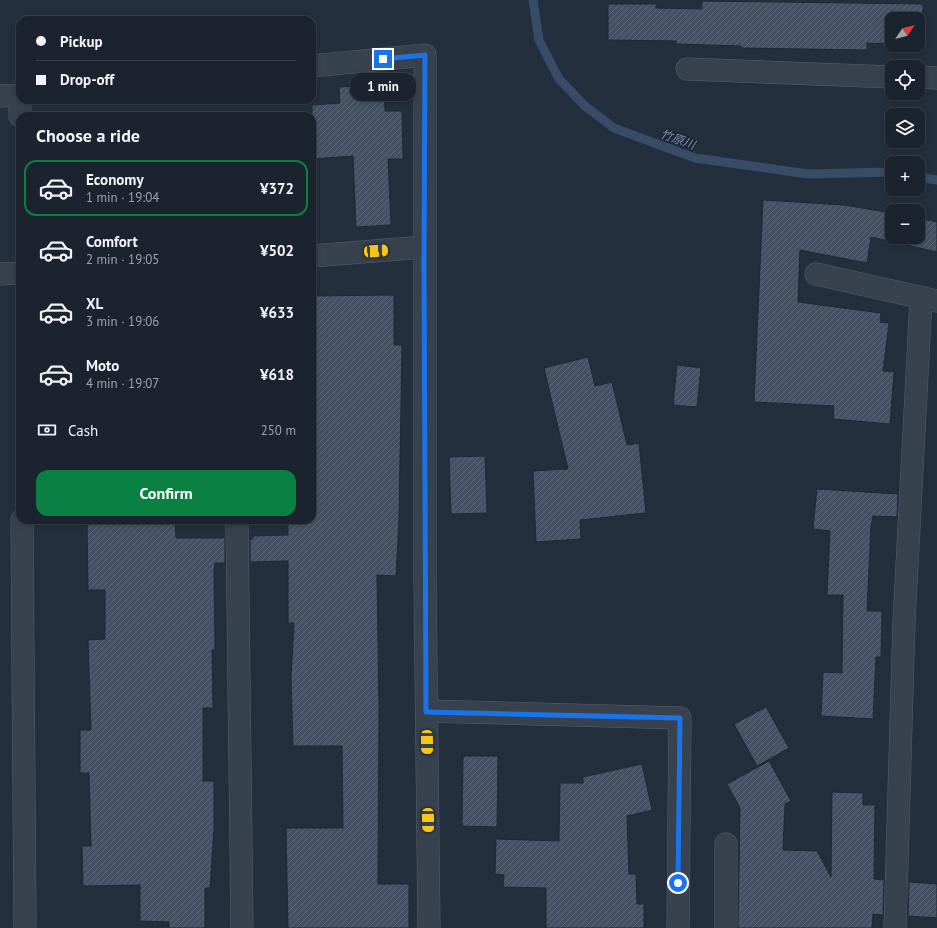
<!DOCTYPE html>
<html lang="en">
<head>
<meta charset="utf-8">
<style>
	body { margin:0; font-family:"PT Sans","Noto Sans JP",sans-serif; background:#282f3a; color:#f1f3f6; height:100vh; display:flex; flex-direction:column; font-size:15px; white-space:nowrap }
	* { box-sizing:border-box; margin:0 }
	p { font-size:13px; color:#a0a4aa }
	.icon { flex:none; width:22px; height:22px; fill:none; stroke:currentColor; stroke-width:2; stroke-linecap:round; stroke-linejoin:round }
	.map { position:relative; flex:1; overflow:hidden }
	.details { position:absolute; left:16px; top:112px; width:300px; height:412px; display:flex; flex-direction:column; background:#1b232e; border-radius:12px; box-shadow:0 2px 6px #0003,0 0 0 1px #39404a }
	.details>* { flex:none }
	.banner { position:absolute; left:16px; top:16px; width:300px; height:88px; border-radius:12px; box-shadow:0 2px 6px #0003,0 0 0 1px #39404a; display:grid; align-content:center; height:88px; padding:0 20px; background:#1b232e }
	.needle { width:26px; rotate:55deg }
	.fabs { position:absolute; left:885px; top:12px; display:grid; gap:8px }
	.fabs a { display:grid; place-items:center; width:40px; height:40px; border-radius:8px; background:#1b232e; box-shadow:0 2px 6px #0003,0 0 0 1px #39404a; font-size:20px }
	.end { position:absolute; width:18px; height:18px; margin:-9px; border:5px solid #1a73e8; background:#fff; box-shadow:0 0 0 2px #fff }
	.from { border-radius:50% }
	.bubble { position:absolute; height:28px; border-radius:12px; background:#1b232e; box-shadow:0 2px 6px #0003,0 0 0 1px #39404a; font-size:13px; font-weight:700; line-height:28px; text-align:center }
	.car { position:absolute; width:12px; height:24px; margin:-12px -6px; border-radius:5px; box-shadow:0 0 3px 1px #0007; background:linear-gradient(#f5c518 24%,#345 0 40%,#f5c518 0 76%,#345 0 86%,#f5c518 0) }
	.banner b { display:flex; align-items:center; gap:14px; height:38px; font-size:15px }
	.banner b+b { border-top:1px solid #39404a }
	.banner i { width:10px; height:10px; background:#f1f3f6 }
	ul { padding:0; list-style:none }
	li { display:flex; align-items:center; gap:12px; height:56px; margin:0 8px 6px; padding:0 12px; border:2px solid transparent; border-radius:12px }
	li div { flex:1 }
	li b { display:block; font-size:15px }
	li em { font-style:normal; font-weight:700 }
	li.selected { border-color:#0b8043 }
	li>.icon { width:36px; height:36px; stroke-width:1.5 }
	h2 { padding:0 20px; font-size:18px; line-height:48px }
	.pay { display:flex; align-items:center; gap:10px; height:44px; padding:0 20px; font-size:15px }
	.pay p { margin-inline-start:auto }
	.cta { display:flex; gap:8px; margin-top:auto; padding:8px 20px }
	.cta a { flex:1; height:46px; border-radius:12px; background:#0b8043; color:#fff; font-size:16px; font-weight:700; line-height:46px; text-align:center }
	.map>svg:first-child { display:block }
	.lines { fill:none; stroke-linecap:round; stroke-linejoin:round }
	.stream { stroke:#394c67; stroke-width:9 }
	.building { fill:url(#building-hatch); stroke:#1f2835 }
	.minor-casing { stroke:#565f6c; stroke-width:23 }
	.minor { stroke:#38414e; stroke-width:22 }
	.route { stroke:#1a73e8; stroke-width:5 }
	.labels { text-anchor:middle; dominant-baseline:central; stroke-width:3; stroke-linejoin:round; paint-order:stroke }
	.water-label { font-size:12px; font-style:italic; fill:#7c92b1; stroke:#1d2633 }
</style>
</head>
<body>
<div class="map">
<svg width="937" height="928" viewBox="0 0 937 928">
	<defs>
		<pattern id="building-hatch" width="6" height="6" patternUnits="userSpaceOnUse"><rect width="6" height="6" fill="#455162"/><path d="M-1 1l2-2M0 6l6-6M5 7l2-2" fill="none" stroke="#5d6877"/></pattern>
	</defs>
	<rect width="100%" height="100%" fill="#242f3e"/>
	<g class="lines">
		<g class="stream">
			<polyline points="533,0 539,40 559,79 585,106 614,128 695,158 808,174 892,172"/>
			<polyline points="918,177 937,180"/>
		</g>
	</g>
	<g class="building">
		<polygon points="702,1 923,4 922,36 918,36 918,19 892,19 892,44 867,43 867,50 741,48 741,46 676,44 676,41 608,40 608,4 656,4 656,8 702,9"/>
		<polygon points="384,84 385,111 402,111 403,159 388,159 391,225 356,227 353,156 312,159 312,105 340,103 339,87"/>
		<polygon points="763,200 844,205 892,213 892,237 918,237 918,218 937,222 937,252 871,237 867,263 800,250 798,302 881,313 880,322 889,323 883,371 894,372 890,424 833,419 834,406 754,402"/>
		<polygon points="394,295 394,345 402,345 399,520 396,576 377,575 379,708 378,884 409,884 409,928 288,928 286,828 343,828 342,746 293,746 291,677 294,623 288,623 288,561 250,562 250,539 253,539 253,536 288,535 288,520 312,520 312,296"/>
		<polygon points="588,357 595,386 612,382 627,445 639,443 646,513 580,520 581,539 536,542 533,471 568,469 544,368"/>
		<polygon points="677,365 701,368 697,407 673,405"/>
		<polygon points="485,456 487,513 451,514 449,457"/>
		<polygon points="817,489 898,494 897,517 873,516 871,526 867,611 882,611 881,657 876,657 873,719 821,716 823,672 842,673 843,595 827,595 830,531 813,529"/>
		<polygon points="87,520 175,520 176,538 225,538 225,563 215,563 214,572 215,650 212,650 213,708 203,708 203,781 214,781 214,829 210,888 205,888 205,928 169,928 169,922 140,921 140,885 83,886 82,846 91,846 89,773 80,773 80,730 91,730 88,640 105,639 105,590 88,590"/>
		<polygon points="766,707 789,748 757,766 734,724"/>
		<polygon points="463,756 498,756 497,827 462,826"/>
		<polygon points="769,761 791,801 785,804 783,850 817,851 831,877 832,792 863,793 863,805 875,805 874,879 884,880 883,915 873,914 872,928 738,928 740,808 727,784"/>
		<polygon points="642,764 652,810 627,816 629,874 636,874 637,904 644,904 644,928 546,928 546,888 503,887 504,875 495,874 496,839 559,841 560,783 583,783 583,777"/>
		<polygon points="909,882 937,884 937,918 908,916"/>
	</g>
	<g class="lines">
		<defs>
			<g id="minor">
				<polyline points="312,66 425,55 425,583 429,928"/>
				<polyline points="687,69 892,77"/>
				<polyline points="918,77 937,78"/>
				<polyline points="0,96 20,95"/>
				<polyline points="20,116 20,100"/>
				<polyline points="312,256 424,247"/>
				<polyline points="0,274 20,273"/>
				<polyline points="816,274 937,301"/>
				<polyline points="22,520 25,928"/>
				<polyline points="237,520 242,928"/>
				<polyline points="427,711 680,718 678,928"/>
				<polyline points="726,928 726,844"/>
				<polyline points="895,928 904,622 921,298"/>
			</g>
		</defs>
		<use href="#minor" class="minor-casing"/>
		<use href="#minor" class="minor"/>
	</g>
	<g class="lines">
		<polyline class="route" points="383,59 425,55 424,263 426,712 680,718 678,883"/>
	</g>
	<g class="labels">
		<g class="water-label">
			<text transform="translate(678 139) rotate(20)">竹原川</text>
		</g>
	</g>
</svg>
<div class="fabs">
<a><svg class="needle" viewBox="-14 -14 28 28"><path d="M0-13l5 13h-10z" fill="#e53935"/><path d="M0 13l5-13h-10z" fill="#a0a4aa"/></svg></a>
<a><svg class="icon" aria-label="locate" viewBox="0 0 24 24"><circle cx="12" cy="12" r="6"/><path d="M12 2v4M12 18v4M2 12h4M18 12h4"/></svg></a>
<a><svg class="icon" aria-label="layers" viewBox="0 0 24 24"><path d="M12 4l9 5-9 5-9-5zM3 14l9 5 9-5"/></svg></a>
<a>+</a>
<a>−</a>
</div>
<i class="end from" style="left:678px;top:883px"></i>
<i class="end" style="left:383px;top:59px"></i>
<div class="bubble" style="left:350px;top:73px;width:66px">1 min</div>
<i class="car" style="left:376px;top:251px;rotate:86deg"></i>
<i class="car" style="left:427px;top:742px;rotate:179deg"></i>
<i class="car" style="left:428px;top:820px;rotate:179deg"></i>
<div class="banner">
<b><i class="from"></i>Pickup</b>
<b><i></i>Drop-off</b>
</div>
<section class="details">
<h2>Choose a ride</h2>
<ul>
<li class="selected"><svg class="icon" aria-label="car" viewBox="0 0 24 24"><path d="M5 17H2v-5l4-1 3-4h7l3 4 3 1v5h-3M9 17h6M6 11h13"/><circle cx="7" cy="17" r="2"/><circle cx="17" cy="17" r="2"/></svg><div><b>Economy</b><p>1 min · 19:04</p></div><em>¥372</em></li>
<li><svg class="icon" aria-label="car" viewBox="0 0 24 24"><path d="M5 17H2v-5l4-1 3-4h7l3 4 3 1v5h-3M9 17h6M6 11h13"/><circle cx="7" cy="17" r="2"/><circle cx="17" cy="17" r="2"/></svg><div><b>Comfort</b><p>2 min · 19:05</p></div><em>¥502</em></li>
<li><svg class="icon" aria-label="car" viewBox="0 0 24 24"><path d="M5 17H2v-5l4-1 3-4h7l3 4 3 1v5h-3M9 17h6M6 11h13"/><circle cx="7" cy="17" r="2"/><circle cx="17" cy="17" r="2"/></svg><div><b>XL</b><p>3 min · 19:06</p></div><em>¥633</em></li>
<li><svg class="icon" aria-label="car" viewBox="0 0 24 24"><path d="M5 17H2v-5l4-1 3-4h7l3 4 3 1v5h-3M9 17h6M6 11h13"/><circle cx="7" cy="17" r="2"/><circle cx="17" cy="17" r="2"/></svg><div><b>Moto</b><p>4 min · 19:07</p></div><em>¥618</em></li>
</ul>
<div class="pay"><svg class="icon" aria-label="cash" viewBox="0 0 24 24"><path d="M3 7h18v10H3z"/><circle cx="12" cy="12" r="2"/></svg>Cash<p>250 m</p></div>
<div class="cta"><a>Confirm</a></div>
</section>
</div>
</body>
</html>
